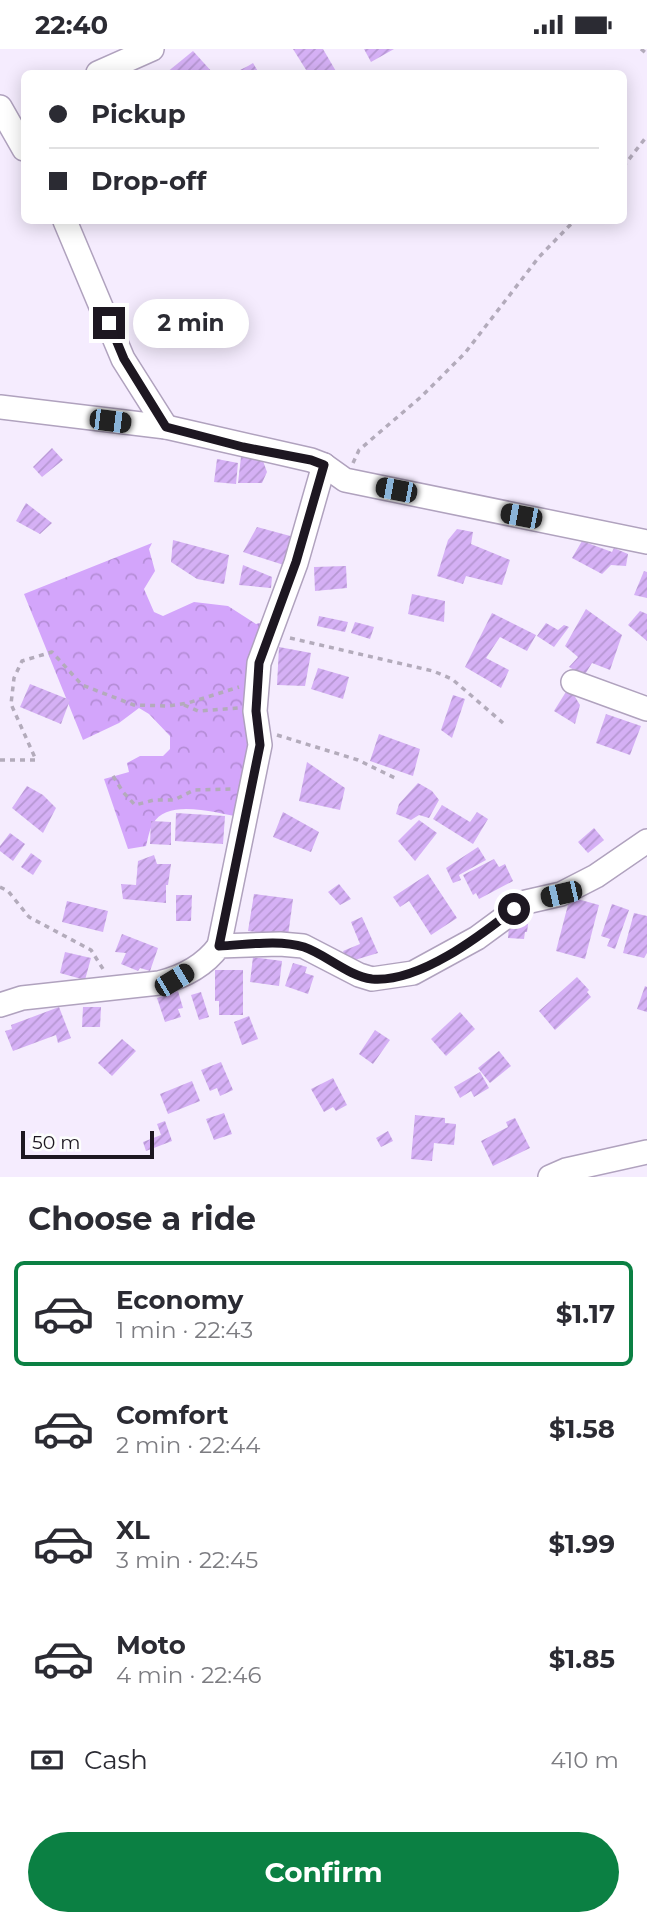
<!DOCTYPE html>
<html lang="en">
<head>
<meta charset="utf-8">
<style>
	body { margin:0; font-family:Montserrat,sans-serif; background:#f2f2f3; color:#2b2b33; height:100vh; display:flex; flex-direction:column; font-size:26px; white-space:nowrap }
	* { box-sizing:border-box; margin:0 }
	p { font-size:23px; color:#7c7c81 }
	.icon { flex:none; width:38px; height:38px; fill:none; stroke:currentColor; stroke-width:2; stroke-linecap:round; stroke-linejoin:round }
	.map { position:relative; height:1128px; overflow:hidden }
	.drawer { display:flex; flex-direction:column; background:#fff; flex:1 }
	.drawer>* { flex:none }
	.banner { position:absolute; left:21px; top:21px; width:606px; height:154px; border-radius:10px; box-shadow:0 4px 18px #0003; display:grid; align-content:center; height:154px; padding:0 28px; background:#fff }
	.scale { position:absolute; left:21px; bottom:18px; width:133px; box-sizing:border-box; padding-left:7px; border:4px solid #1d1721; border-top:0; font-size:19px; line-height:24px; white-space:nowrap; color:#1d1721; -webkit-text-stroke:5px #fdfefd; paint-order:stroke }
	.end { position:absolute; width:32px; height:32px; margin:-16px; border:9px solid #1d1721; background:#fff; box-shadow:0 0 0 4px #fff }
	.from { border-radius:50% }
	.bubble { position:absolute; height:49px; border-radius:24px; background:#fff; box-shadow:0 4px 18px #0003; font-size:23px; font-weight:700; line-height:49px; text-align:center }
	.car { position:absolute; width:21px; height:42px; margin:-21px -10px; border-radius:9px; box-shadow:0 0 5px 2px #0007; background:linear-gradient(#222 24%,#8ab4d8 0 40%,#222 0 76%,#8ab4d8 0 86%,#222 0) }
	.banner b { display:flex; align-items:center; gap:24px; height:66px; font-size:26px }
	.banner b+b { border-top:2px solid #e1e1e2 }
	.banner i { width:18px; height:18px; background:#2b2b33 }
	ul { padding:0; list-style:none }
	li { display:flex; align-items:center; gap:21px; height:105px; margin:0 14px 10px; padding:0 14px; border:4px solid transparent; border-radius:10px }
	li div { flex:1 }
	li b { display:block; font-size:26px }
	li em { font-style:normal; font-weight:700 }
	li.selected { border-color:#0b8043 }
	li>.icon { width:63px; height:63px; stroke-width:1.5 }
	h2 { padding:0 28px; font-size:32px; line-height:84px }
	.pay { display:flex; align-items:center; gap:18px; height:77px; padding:0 28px; font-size:26px }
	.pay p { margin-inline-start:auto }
	.cta { display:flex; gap:14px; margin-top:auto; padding:14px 28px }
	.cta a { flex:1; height:80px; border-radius:42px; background:#0b8043; color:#fff; font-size:28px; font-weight:700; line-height:80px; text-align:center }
	.status { display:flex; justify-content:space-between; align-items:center; height:49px; padding:0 35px; background:#fff; direction:ltr }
	.status svg { height:19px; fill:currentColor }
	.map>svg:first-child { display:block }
	.forest { fill:url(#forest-crowns) }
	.building { fill:url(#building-hatch) }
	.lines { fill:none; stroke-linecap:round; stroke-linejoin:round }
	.minor-casing { stroke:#b0a2be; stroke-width:26 }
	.path { stroke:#b3abbb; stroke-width:3.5; stroke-dasharray:5 5; stroke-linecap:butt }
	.minor { stroke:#fff; stroke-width:23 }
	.route { stroke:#1d1721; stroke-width:9 }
</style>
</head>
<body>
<div class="status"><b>22:40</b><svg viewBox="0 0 49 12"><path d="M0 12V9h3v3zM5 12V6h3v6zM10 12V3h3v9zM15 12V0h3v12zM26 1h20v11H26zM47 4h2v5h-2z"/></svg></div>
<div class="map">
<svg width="647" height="1128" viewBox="0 0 647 1128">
	<defs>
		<pattern id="forest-crowns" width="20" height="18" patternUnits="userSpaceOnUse" patternTransform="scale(1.75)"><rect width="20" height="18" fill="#d3a5fb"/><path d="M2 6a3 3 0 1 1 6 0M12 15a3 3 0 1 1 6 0" fill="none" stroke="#b58dd7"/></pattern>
		<pattern id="building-hatch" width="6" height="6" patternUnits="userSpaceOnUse" patternTransform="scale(1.75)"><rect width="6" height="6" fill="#d5b0f5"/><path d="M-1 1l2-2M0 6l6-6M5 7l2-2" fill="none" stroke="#b697d2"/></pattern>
	</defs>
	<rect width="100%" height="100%" fill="#f5ecfe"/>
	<path class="forest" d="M152,494L149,500L155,522L144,540L154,563L163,567L194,553L228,557L256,575L276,570L241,768C218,765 167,748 153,775C149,781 148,790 146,797L128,800L104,730L129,723L127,714L140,707H163L170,700V687L149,665L139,659L119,674L83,691L24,545Z"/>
	<g class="building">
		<polygon points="293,0 323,0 337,24 308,24"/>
		<polygon points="364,0 394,0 371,13"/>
		<polygon points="193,2 213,24 166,24"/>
		<polygon points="253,14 259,24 234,24 248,17"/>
		<polygon points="52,399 63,411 42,428 33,418"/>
		<polygon points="241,408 263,412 267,423 262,434 238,434"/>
		<polygon points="217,410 238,414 236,435 214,433"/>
		<polygon points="26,454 52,474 40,485 16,472"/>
		<polygon points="257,478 294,488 287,517 243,503"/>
		<polygon points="457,480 473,483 471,495 510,511 502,536 466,527 463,535 437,527 448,491"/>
		<polygon points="173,491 229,506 224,535 197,530 171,513"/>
		<polygon points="582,492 612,503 614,499 628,505 626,517 611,516 602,525 572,509"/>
		<polygon points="243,516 272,528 271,539 239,536"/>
		<polygon points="346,517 347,539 315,542 314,518"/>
		<polygon points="644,522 647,523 647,549 634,546"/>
		<polygon points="412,545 445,552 444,573 408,565"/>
		<polygon points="586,560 622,586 610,621 592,614 584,627 569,618 578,608 565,597"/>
		<polygon points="640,562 647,565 647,592 628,576"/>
		<polygon points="492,564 536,586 527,602 500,588 486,609 509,621 501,639 465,618"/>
		<polygon points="319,567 348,573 345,583 317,577"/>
		<polygon points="355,573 374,578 370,590 351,584"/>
		<polygon points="546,574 558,581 564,576 569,578 554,598 537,587"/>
		<polygon points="279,598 311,604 305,637 277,636"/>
		<polygon points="318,619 349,628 343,650 311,640"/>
		<polygon points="30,635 70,651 61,675 20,658"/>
		<polygon points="569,638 580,656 575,675 554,662"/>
		<polygon points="453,646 465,650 452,689 441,681"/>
		<polygon points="606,665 641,677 630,706 596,694"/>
		<polygon points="379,685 420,700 413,727 370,712"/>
		<polygon points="307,713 345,739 340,761 299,752"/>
		<polygon points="418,734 432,742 439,751 429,769 419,766 411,771 396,765 399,755"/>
		<polygon points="27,737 43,746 56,759 43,784 12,759"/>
		<polygon points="442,756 470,773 477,763 488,770 473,795 433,770"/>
		<polygon points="283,763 319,783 311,803 273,788"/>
		<polygon points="176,764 225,767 223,795 175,792"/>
		<polygon points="419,771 437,784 415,812 398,792"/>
		<polygon points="151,772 171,773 171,796 150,795"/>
		<polygon points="594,779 604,791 588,804 578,793"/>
		<polygon points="10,784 25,795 13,812 0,802 0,797"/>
		<polygon points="478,798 486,811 459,826 461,831 453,834 446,819"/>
		<polygon points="31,804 42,812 33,826 21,818"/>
		<polygon points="154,806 157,815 171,815 168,836 166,836 166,854 123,850 121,835 136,836 138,812"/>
		<polygon points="494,810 499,818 505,815 513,832 479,850 476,844 473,846 463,826"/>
		<polygon points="428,825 457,869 431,886 409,852 400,858 393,848"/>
		<polygon points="339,835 351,850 340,856 328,843"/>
		<polygon points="254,845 293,850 288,887 248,882"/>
		<polygon points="176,846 192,846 191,872 176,872"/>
		<polygon points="570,848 599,856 585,910 556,902"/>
		<polygon points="67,852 108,862 103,883 62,873"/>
		<polygon points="612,855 629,861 615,900 607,897 610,890 601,887"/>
		<polygon points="634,864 647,867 647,904 644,909 623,904"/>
		<polygon points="510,866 529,868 527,883 525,883 524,890 508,889"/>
		<polygon points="362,868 378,904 348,913 343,902 360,895 351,873"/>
		<polygon points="122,885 158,899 150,922 140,919 138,922 121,915 126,904 115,903"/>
		<polygon points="65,903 91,909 85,931 60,924"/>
		<polygon points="253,908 282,912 279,937 250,933"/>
		<polygon points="293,914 307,918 305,924 314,927 308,945 285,937"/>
		<polygon points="215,921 243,921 243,966 219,966 219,952 215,952"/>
		<polygon points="577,928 589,941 587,943 591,948 555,981 539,962"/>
		<polygon points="645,937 647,938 647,963 637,960"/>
		<polygon points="178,942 183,959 178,960 181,968 165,973 157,949"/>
		<polygon points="201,943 209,968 199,971 191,946"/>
		<polygon points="59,958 71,989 58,994 56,986 13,1002 5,982 12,980 11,976"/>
		<polygon points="83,958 101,958 100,978 82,978"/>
		<polygon points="460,963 475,980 446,1007 431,990"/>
		<polygon points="249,967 258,990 242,996 234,973"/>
		<polygon points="375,981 390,991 373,1015 359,1005"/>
		<polygon points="122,990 136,1002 112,1027 98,1014"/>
		<polygon points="499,1002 511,1017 490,1034 478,1019"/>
		<polygon points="221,1013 233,1041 220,1047 217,1039 210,1042 201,1021"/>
		<polygon points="480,1023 489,1039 474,1048 471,1042 460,1049 454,1038"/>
		<polygon points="333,1029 347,1056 336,1062 333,1058 324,1063 311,1040"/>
		<polygon points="192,1032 200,1052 168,1065 160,1045"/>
		<polygon points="224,1064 232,1085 214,1091 206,1070"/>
		<polygon points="415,1066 445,1069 445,1074 456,1075 454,1096 434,1094 432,1112 411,1110"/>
		<polygon points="515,1069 530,1099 493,1117 481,1092 508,1078 506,1073"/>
		<polygon points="165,1072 172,1092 146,1102 143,1093 161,1086 157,1075"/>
		<polygon points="388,1082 393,1092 381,1098 376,1089"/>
	</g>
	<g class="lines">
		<defs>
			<g id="minor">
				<polyline points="98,24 152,0"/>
				<polyline points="0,58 24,100"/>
				<polyline points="65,172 123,310 166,378"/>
				<polyline points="0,358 166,378 311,411 324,416 345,431 647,493"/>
				<polyline points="573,633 647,660"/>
				<polyline points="219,897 260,696 255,662 259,614 296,514 324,416"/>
				<path d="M0,956L22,949L159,934C183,928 205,916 219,897L280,895L303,897L359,926L372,930L413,924L477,889L526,853L561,845L596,827L647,792"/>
				<polyline points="550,1128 566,1121 647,1103"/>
			</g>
		</defs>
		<use href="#minor" class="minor-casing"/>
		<g class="path">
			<polyline points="641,0 647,5"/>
			<polyline points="623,118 647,87"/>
			<polyline points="353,414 359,401 422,347 465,304 539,208 574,172"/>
			<polyline points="290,589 433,622 452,630 503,674"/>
			<polyline points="184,656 198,662 238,659"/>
			<polyline points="277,686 358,711 397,730"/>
			<polyline points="0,711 36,711 11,655 14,629 22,612 52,603 82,636 134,656 168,657 188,654 239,638"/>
			<polyline points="113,727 123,743 135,756 154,751 174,751 194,741 233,740"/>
			<polyline points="0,838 8,842 29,868 91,901 103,920"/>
		</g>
		<use href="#minor" class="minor"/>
	</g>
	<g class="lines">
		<path class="route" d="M109,274L124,310L166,378L243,398L311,411L324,416L296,513L259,614L256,662L260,696L219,897C245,896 279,890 304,898C327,906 348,927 372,930C419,934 480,887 514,860"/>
	</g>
</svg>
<div class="scale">50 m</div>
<i class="end from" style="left:514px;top:860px"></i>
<i class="end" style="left:109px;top:274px"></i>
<div class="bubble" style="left:133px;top:250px;width:116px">2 min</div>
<i class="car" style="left:110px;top:372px;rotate:97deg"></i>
<i class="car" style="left:396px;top:441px;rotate:281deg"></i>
<i class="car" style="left:521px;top:467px;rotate:281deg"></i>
<i class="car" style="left:561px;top:845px;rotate:257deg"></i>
<i class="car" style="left:174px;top:931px;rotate:59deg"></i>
<div class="banner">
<b><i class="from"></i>Pickup</b>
<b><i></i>Drop-off</b>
</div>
</div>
<section class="drawer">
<h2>Choose a ride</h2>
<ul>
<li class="selected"><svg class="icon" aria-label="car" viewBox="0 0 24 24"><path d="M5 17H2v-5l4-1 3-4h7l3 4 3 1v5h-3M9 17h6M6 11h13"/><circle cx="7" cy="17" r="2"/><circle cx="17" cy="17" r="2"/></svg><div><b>Economy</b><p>1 min · 22:43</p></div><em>$1.17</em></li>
<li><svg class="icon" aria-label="car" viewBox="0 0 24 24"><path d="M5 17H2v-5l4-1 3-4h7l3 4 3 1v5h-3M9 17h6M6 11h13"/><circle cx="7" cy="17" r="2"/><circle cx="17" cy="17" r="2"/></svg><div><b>Comfort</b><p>2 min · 22:44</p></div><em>$1.58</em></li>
<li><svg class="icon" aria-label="car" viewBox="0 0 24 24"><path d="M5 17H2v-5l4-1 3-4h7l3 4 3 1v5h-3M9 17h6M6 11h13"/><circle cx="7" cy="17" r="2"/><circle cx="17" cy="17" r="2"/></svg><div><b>XL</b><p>3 min · 22:45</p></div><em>$1.99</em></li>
<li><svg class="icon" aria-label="car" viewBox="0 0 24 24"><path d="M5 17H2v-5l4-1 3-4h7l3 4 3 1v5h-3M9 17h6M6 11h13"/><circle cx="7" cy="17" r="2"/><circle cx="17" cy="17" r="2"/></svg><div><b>Moto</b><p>4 min · 22:46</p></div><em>$1.85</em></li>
</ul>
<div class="pay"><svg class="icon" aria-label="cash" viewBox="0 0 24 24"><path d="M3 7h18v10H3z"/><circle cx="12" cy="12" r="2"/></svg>Cash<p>410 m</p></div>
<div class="cta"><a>Confirm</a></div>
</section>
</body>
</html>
